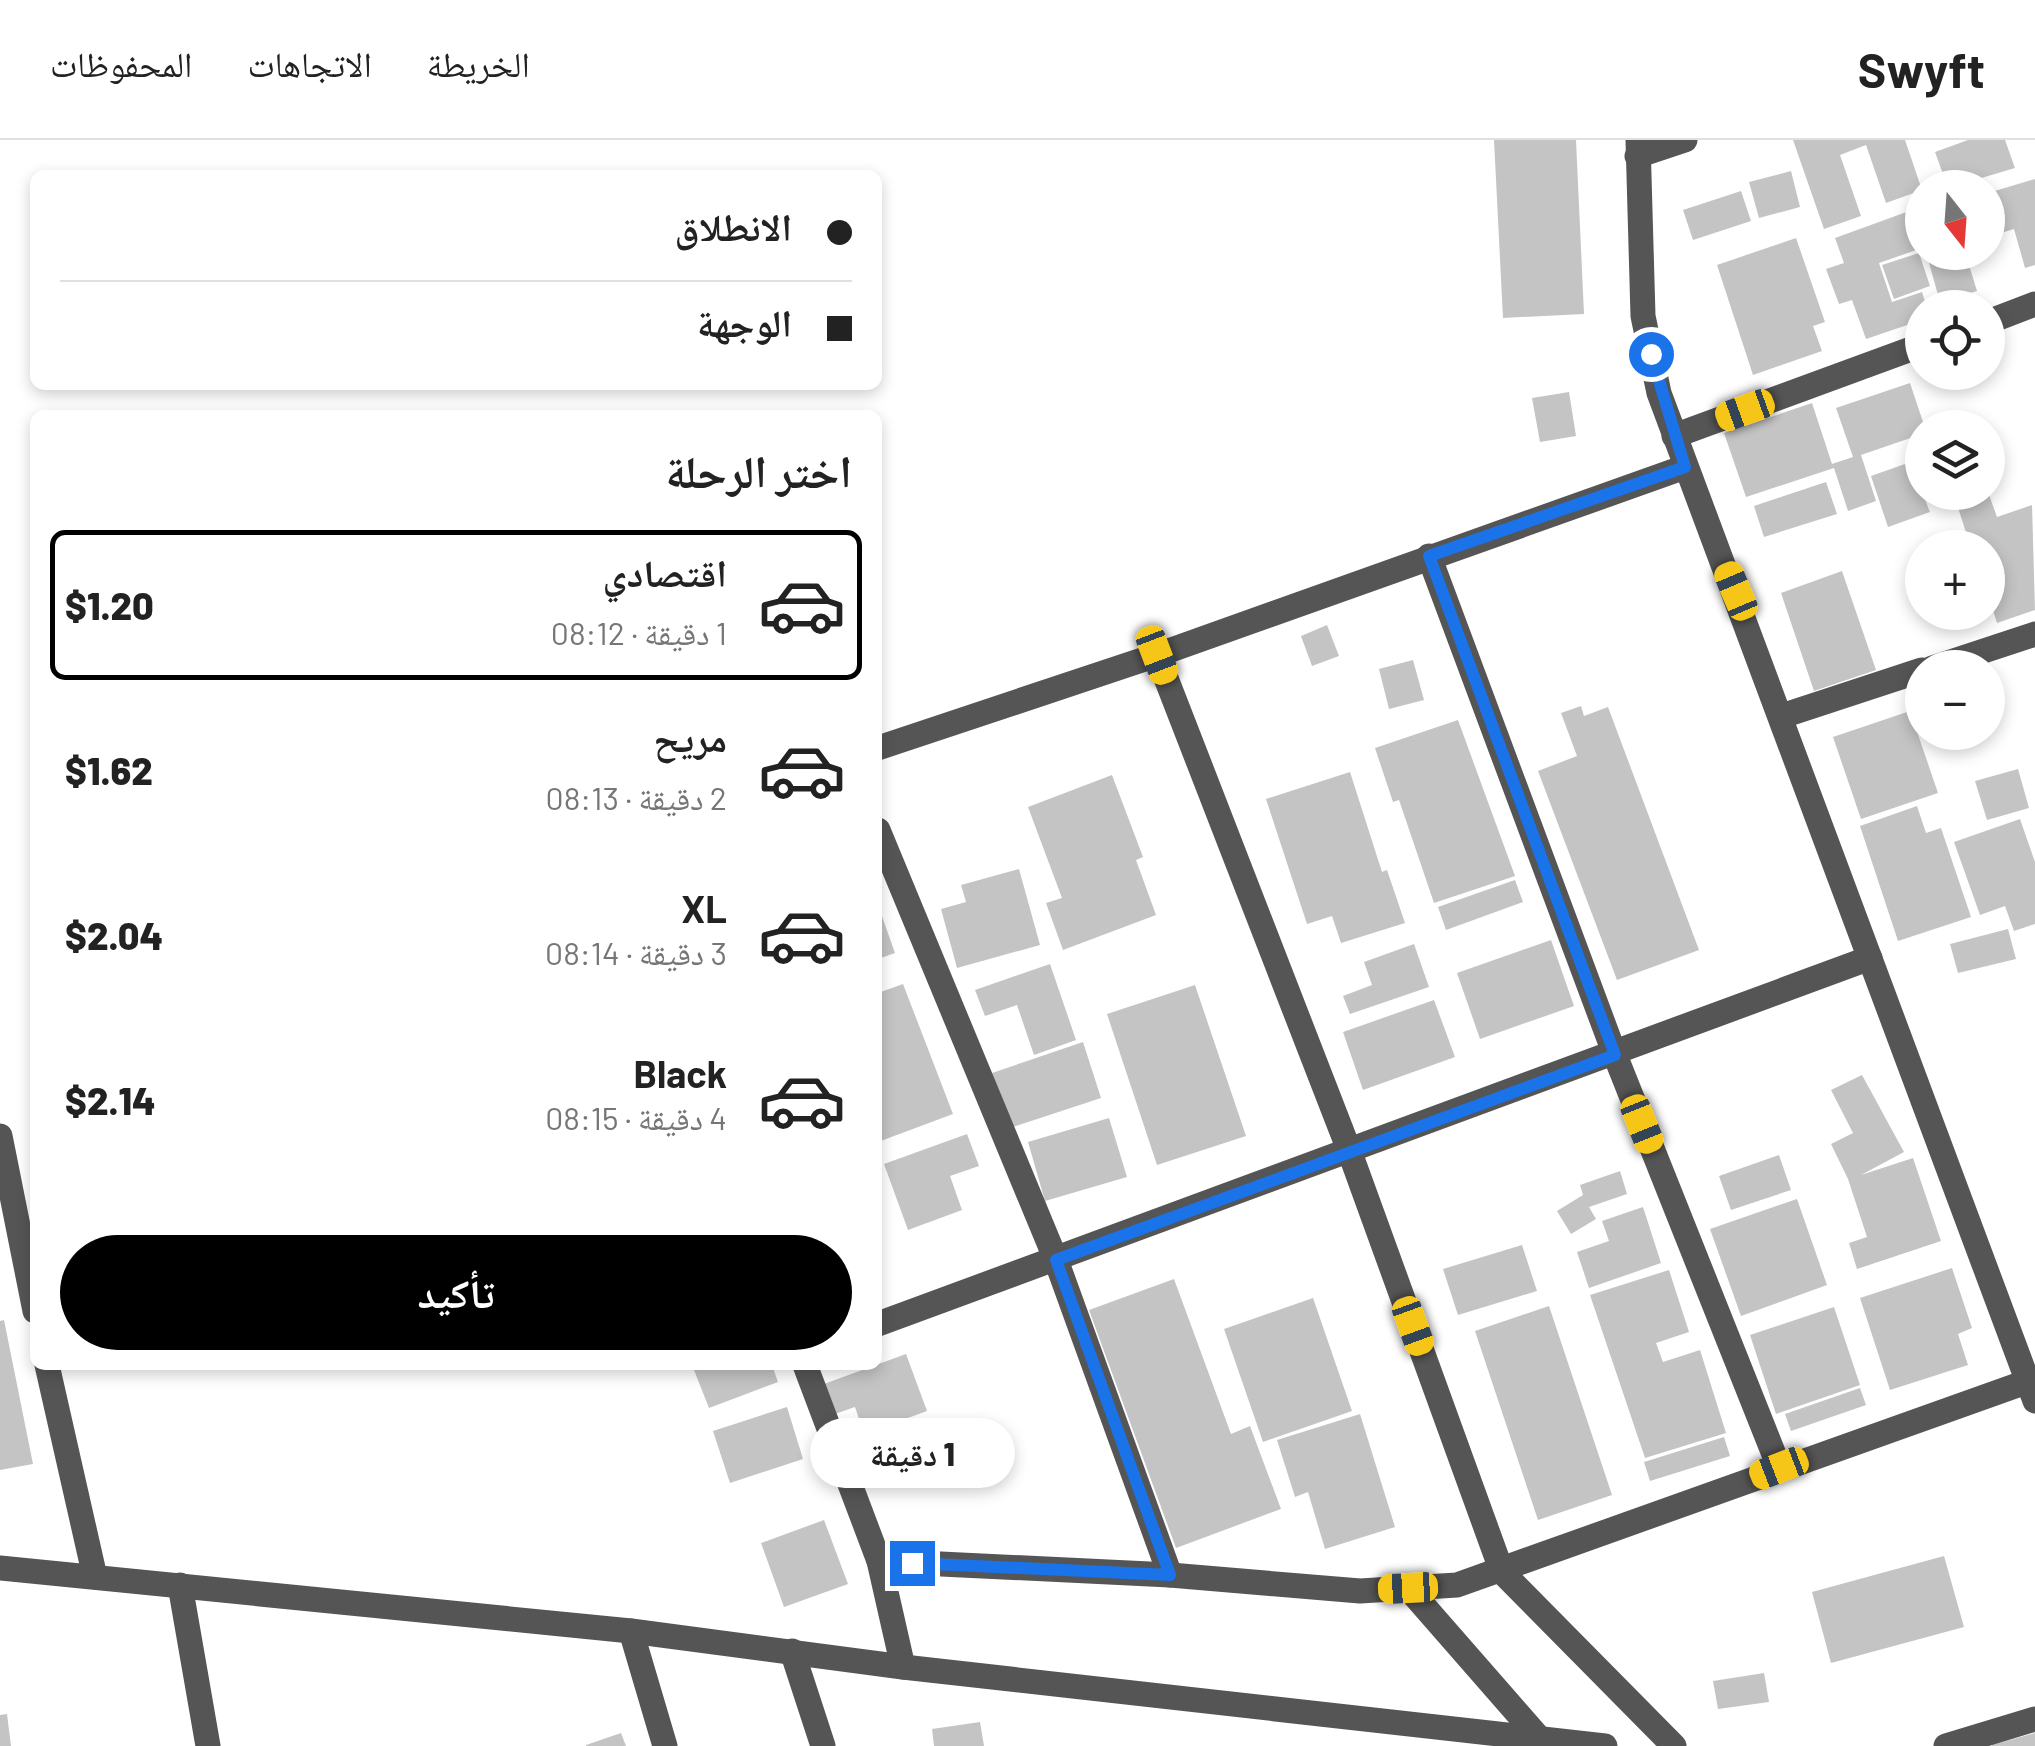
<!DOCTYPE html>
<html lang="ar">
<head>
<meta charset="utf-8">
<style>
	body { margin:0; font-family:Barlow,"Noto Naskh Arabic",sans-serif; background:#f2f2f2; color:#222; direction:rtl; height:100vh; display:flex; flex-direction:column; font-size:38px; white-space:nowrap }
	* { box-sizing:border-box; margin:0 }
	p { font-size:32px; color:#767676 }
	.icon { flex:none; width:55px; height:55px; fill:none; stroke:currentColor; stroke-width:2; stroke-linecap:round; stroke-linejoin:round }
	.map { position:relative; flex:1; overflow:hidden; direction:ltr }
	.details { position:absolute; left:30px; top:270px; width:852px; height:960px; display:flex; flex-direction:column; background:#fff; border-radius:15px; box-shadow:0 5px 15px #0003; direction:rtl }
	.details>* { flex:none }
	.guide { position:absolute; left:30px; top:30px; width:852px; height:220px; border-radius:15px; box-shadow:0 5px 15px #0003; direction:rtl; display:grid; align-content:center; height:220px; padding:0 30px; background:#fff }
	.needle { width:65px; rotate:163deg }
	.buttons { position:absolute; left:1905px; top:30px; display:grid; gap:20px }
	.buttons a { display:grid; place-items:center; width:100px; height:100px; border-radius:50%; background:#fff; box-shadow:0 5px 15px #0003; font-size:50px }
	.end { position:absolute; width:45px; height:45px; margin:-22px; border:12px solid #1a73e8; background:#fff; box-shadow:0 0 0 5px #fff }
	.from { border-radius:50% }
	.bubble { position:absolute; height:70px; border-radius:35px; background:#fff; box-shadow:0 5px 15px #0003; font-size:32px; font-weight:800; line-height:70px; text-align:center; direction:rtl }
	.car { position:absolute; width:30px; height:60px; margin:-30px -15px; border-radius:12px; box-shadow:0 0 8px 2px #0007; background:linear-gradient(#f5c518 24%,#345 0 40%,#f5c518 0 76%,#345 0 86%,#f5c518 0) }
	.guide b { display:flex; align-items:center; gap:35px; height:95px; font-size:38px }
	.guide b+b { border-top:2px solid #e0e0e0 }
	.guide i { width:25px; height:25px; background:#222 }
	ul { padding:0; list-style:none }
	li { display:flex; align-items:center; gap:30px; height:150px; margin:0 20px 15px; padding:0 10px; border:5px solid transparent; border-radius:15px }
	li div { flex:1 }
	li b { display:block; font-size:38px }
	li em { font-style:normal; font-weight:800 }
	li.selected { border-color:#000 }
	li>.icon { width:90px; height:90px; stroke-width:1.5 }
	h2 { padding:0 30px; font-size:45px; line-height:120px }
	.primary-button { display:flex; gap:20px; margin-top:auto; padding:20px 30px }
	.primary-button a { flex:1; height:115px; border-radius:60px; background:#000; color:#fff; font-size:40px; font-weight:800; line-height:115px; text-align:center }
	header { display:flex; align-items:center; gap:60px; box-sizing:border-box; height:140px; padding:0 50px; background:#fff; border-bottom:2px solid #e0e0e0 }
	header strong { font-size:48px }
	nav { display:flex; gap:55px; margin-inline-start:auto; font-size:35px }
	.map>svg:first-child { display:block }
	.building { fill:#c4c4c4 }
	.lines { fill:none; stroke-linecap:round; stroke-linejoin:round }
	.minor { stroke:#555; stroke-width:25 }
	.route { stroke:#1a73e8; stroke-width:12 }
</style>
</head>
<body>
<header>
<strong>Swyft</strong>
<nav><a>الخريطة</a><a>الاتجاهات</a><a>المحفوظات</a></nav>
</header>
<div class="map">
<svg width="2035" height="1606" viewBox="0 0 2035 1606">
	<rect width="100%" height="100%" fill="#fff"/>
	<g class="building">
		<polygon points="1494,0 1576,0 1584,174 1503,178"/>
		<polygon points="1793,0 1905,0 1922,50 1886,63 1866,5 1840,15 1861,76 1824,89"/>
		<polygon points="1968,0 2005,0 2015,28 1948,48 1935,12"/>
		<polygon points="1791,31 1800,67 1759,78 1749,42"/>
		<polygon points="2035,39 2035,125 2025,128 2014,89 1988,97 1988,53"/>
		<polygon points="1741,51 1751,81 1693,100 1683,70"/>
		<polygon points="1912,70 1922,108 1879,123 1892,162 1922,152 1927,168 1922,168 1922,180 1866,199 1852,160 1839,164 1826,129 1844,123 1835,98"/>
		<polygon points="1796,98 1825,182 1813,186 1822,211 1753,235 1717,125"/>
		<polygon points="1926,112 1965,112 1977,151 1940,162"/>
		<polygon points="1919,113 1930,146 1894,159 1882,125"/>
		<polygon points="1910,243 1925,288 1922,294 1861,315 1876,361 1848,371 1834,328 1746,357 1724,293 1812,263 1832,324 1853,317 1836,268"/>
		<polygon points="1569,252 1576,296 1540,302 1532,258"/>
		<polygon points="1922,318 1922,352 1930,372 1888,387 1871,336"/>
		<polygon points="1826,342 1837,374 1764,397 1754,366"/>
		<polygon points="1953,352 1988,352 1997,377 2032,365 2035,470 1997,483 1988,455 1988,408 1971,408"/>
		<polygon points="1842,431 1876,530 1814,551 1781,453"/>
		<polygon points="1327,485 1339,516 1312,526 1301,496"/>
		<polygon points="1413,520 1424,560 1389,569 1379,529"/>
		<polygon points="1581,566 1584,576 1608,567 1699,810 1617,840 1538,631 1577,616 1561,573"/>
		<polygon points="1910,571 1938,653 1861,679 1833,597"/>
		<polygon points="1458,580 1515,736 1434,763 1399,660 1393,662 1375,608"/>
		<polygon points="2018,629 2029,668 1987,680 1975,641"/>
		<polygon points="1350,632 1382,732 1387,730 1405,783 1341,803 1332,776 1307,784 1266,659"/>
		<polygon points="1112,635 1143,717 1136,720 1156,775 1063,810 1046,763 1062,758 1028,667"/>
		<polygon points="1917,666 1926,693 1941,688 1971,777 1898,801 1860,686"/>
		<polygon points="2020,679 2035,722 2035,784 2014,791 2005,766 1980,775 1954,702"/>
		<polygon points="1019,729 1040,805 957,828 941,769 966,762 961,745"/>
		<polygon points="1515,740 1523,762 1446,790 1438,767"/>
		<polygon points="878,765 895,813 878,819"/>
		<polygon points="2008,789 2016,819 1958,833 1950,804"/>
		<polygon points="1551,800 1574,866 1480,899 1457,833"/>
		<polygon points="1414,804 1429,847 1350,874 1343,856 1372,845 1364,822"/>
		<polygon points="1050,824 1076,900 1034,915 1017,865 985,876 975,850"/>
		<polygon points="903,844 953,974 878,1002 878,853"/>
		<polygon points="1195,845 1246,996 1157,1025 1107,874"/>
		<polygon points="1434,860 1455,917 1363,950 1343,892"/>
		<polygon points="1083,902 1101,958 1010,988 992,933"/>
		<polygon points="1862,935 1904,1012 1861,1035 1913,1018 1941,1101 1857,1129 1849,1103 1867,1097 1848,1039 1831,1004 1853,993 1831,950"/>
		<polygon points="1109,978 1127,1037 1045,1061 1028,1002"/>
		<polygon points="967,994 979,1026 950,1036 962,1070 908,1090 884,1024"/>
		<polygon points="1779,1015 1791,1050 1731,1070 1719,1036"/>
		<polygon points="1620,1031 1627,1054 1589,1067 1596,1079 1571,1094 1557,1071 1583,1055 1580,1045"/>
		<polygon points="1797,1059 1827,1145 1741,1176 1710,1089"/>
		<polygon points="1643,1067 1661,1123 1589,1148 1577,1112 1609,1101 1602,1081"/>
		<polygon points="1522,1105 1537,1151 1458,1175 1443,1129"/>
		<polygon points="1952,1128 1972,1188 1958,1194 1968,1225 1890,1250 1860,1158"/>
		<polygon points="1669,1130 1689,1192 1656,1203 1663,1222 1700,1210 1726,1293 1645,1318 1590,1155"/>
		<polygon points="1174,1139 1231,1294 1250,1286 1281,1369 1176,1408 1089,1170"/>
		<polygon points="1313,1158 1352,1271 1263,1302 1224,1189"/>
		<polygon points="1549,1166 1612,1355 1538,1380 1475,1191"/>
		<polygon points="1834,1167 1860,1245 1776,1274 1750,1195"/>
		<polygon points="4,1180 33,1324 0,1330 0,1181"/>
		<polygon points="906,1214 927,1271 864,1294 855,1267 835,1274 824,1244"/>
		<polygon points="692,1225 772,1225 778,1242 709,1268"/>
		<polygon points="1860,1248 1866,1265 1791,1291 1785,1274"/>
		<polygon points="787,1267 803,1319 730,1343 713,1291"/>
		<polygon points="1360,1274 1395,1387 1325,1409 1308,1352 1295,1357 1277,1300"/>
		<polygon points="1724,1297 1730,1316 1650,1341 1644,1322"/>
		<polygon points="824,1380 848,1444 784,1467 761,1403"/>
		<polygon points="1944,1416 1964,1487 1831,1523 1812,1452"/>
		<polygon points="1764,1533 1769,1562 1718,1569 1713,1541"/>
		<polygon points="7,1574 11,1606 0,1606 0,1575"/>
		<polygon points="980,1582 984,1606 934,1606 932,1589"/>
		<polygon points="621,1593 626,1606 586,1606 586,1605"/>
		<polygon points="2035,1593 2035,1606 1992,1606 1992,1605"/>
	</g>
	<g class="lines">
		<g class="minor">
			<polyline points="1638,0 1643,176 1659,253 2035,1261"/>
			<polyline points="1637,16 1685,0"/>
			<polyline points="1988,182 2035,164"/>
			<polyline points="1674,296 1922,205"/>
			<polyline points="1429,416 1615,915 1779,1327"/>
			<polyline points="1157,515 1349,1010 1502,1432 1674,1606"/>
			<polyline points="1932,528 2035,494"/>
			<polyline points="1782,576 1922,530"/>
			<polyline points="878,608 1157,515 1685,327"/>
			<polyline points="878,690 1056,1120 1170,1435"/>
			<polyline points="0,996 35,1171"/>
			<polyline points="878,1184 1870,818"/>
			<polyline points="47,1225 95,1437"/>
			<polyline points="805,1225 879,1421 903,1527"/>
			<polyline points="879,1421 1170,1435 1360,1451 1457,1445 2029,1241"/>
			<polyline points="0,1428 631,1491 903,1527 1605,1606"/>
			<polyline points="180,1445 208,1606"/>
			<polyline points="1408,1448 1540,1599"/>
			<polyline points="631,1491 665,1606"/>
			<polyline points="792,1511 823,1606"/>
			<polyline points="1946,1606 2035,1579"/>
		</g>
	</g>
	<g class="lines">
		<polyline class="route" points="912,1423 1170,1435 1056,1120 1615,915 1429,416 1685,327 1651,214"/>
	</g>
</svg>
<div class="buttons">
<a><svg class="needle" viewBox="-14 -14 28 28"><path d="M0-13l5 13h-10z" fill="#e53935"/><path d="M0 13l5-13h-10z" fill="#767676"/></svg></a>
<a><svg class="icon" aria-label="locate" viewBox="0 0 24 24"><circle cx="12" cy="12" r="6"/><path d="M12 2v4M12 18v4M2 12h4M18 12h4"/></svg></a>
<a><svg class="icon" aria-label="layers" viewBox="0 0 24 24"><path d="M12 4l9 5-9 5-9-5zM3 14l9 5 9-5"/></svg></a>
<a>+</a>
<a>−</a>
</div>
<i class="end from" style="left:1651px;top:214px"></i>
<i class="end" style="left:912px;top:1423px"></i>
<div class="bubble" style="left:810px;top:1278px;width:205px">1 دقيقة</div>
<i class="car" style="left:1745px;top:270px;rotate:250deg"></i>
<i class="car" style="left:1736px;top:451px;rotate:337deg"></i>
<i class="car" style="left:1157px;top:515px;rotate:159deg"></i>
<i class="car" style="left:1642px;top:984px;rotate:158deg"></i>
<i class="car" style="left:1413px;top:1186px;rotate:160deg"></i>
<i class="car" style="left:1779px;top:1328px;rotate:249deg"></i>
<i class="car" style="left:1408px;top:1448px;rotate:267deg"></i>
<div class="guide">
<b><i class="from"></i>الانطلاق</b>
<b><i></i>الوجهة</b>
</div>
<section class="details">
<h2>اختر الرحلة</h2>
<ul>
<li class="selected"><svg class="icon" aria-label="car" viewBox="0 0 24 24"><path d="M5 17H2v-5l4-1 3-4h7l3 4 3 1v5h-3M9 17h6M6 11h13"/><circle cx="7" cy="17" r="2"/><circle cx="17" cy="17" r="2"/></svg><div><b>اقتصادي</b><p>1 دقيقة · 08:12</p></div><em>$1.20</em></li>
<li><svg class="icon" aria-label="car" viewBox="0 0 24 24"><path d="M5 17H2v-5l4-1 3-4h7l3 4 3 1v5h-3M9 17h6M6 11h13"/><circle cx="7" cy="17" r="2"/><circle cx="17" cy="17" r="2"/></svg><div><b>مريح</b><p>2 دقيقة · 08:13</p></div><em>$1.62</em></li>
<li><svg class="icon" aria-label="car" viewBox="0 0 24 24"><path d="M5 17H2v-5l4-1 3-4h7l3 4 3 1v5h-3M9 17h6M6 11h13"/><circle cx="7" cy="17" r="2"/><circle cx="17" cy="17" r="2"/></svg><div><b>XL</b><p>3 دقيقة · 08:14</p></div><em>$2.04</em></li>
<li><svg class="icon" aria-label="car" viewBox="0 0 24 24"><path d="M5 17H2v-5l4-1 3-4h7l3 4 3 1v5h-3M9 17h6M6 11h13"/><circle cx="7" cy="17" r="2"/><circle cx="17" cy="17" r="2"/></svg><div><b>Black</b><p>4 دقيقة · 08:15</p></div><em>$2.14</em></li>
</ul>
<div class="primary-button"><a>تأكيد</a></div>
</section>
</div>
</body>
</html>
